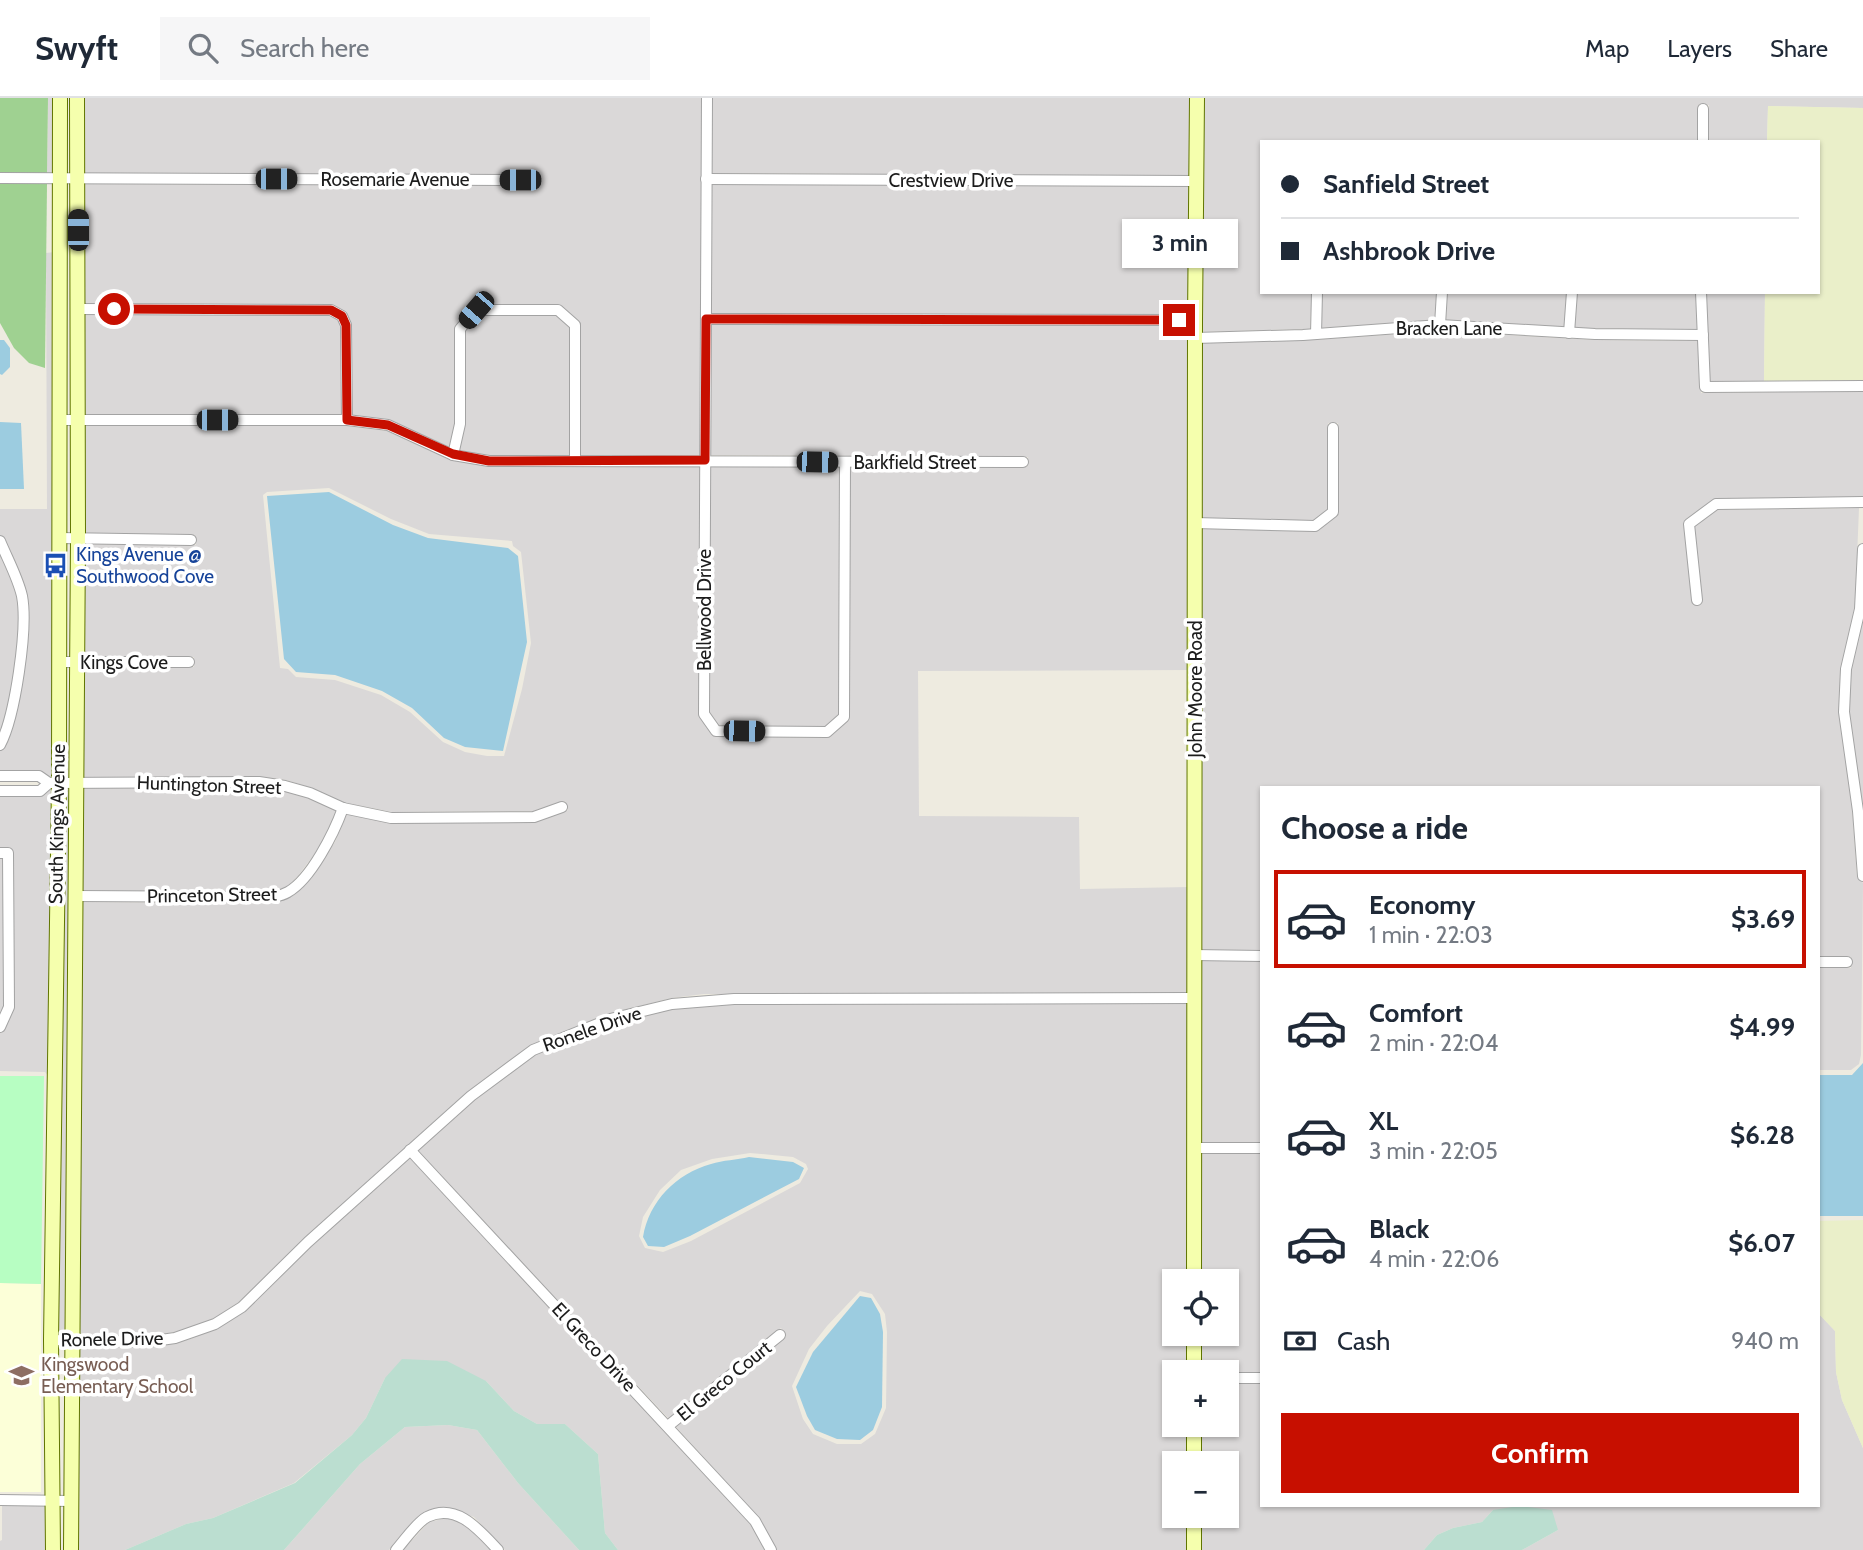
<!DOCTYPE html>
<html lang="en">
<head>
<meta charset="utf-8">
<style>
	body { margin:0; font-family:Cabin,sans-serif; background:#f6f6f7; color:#1f2937; height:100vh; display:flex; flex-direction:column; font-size:26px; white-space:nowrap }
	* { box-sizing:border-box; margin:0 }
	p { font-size:23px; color:#747a83 }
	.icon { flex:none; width:38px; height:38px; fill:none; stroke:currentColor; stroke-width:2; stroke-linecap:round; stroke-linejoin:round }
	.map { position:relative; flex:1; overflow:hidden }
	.side { position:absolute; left:1260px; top:688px; width:560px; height:721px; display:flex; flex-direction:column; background:#fff; border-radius:0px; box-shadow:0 2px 5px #0004 }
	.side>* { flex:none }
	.guide { position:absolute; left:1260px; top:42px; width:560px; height:154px; border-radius:0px; box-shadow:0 2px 5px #0004; display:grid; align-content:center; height:154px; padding:0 21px; background:#fff }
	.tools { position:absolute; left:1162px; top:1171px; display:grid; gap:14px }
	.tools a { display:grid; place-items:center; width:77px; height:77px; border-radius:0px; background:#fff; box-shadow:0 2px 5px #0004; font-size:35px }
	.end { position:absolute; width:32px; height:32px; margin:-16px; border:9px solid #c70f00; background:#fff; box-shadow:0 0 0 4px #fff }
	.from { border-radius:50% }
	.bubble { position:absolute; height:49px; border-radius:0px; background:#fff; box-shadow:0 2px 5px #0004; font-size:23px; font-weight:700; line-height:49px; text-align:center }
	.car { position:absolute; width:21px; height:42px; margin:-21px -10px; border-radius:9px; box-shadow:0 0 5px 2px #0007; background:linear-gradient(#222 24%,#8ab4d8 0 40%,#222 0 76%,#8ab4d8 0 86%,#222 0) }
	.guide b { display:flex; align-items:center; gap:24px; height:66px; font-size:26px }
	.guide b+b { border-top:2px solid #e0e1e3 }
	.guide i { width:18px; height:18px; background:#1f2937 }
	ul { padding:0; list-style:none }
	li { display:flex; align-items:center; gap:21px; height:98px; margin:0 14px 10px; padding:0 7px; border:4px solid transparent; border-radius:0px }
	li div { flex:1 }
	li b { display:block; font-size:26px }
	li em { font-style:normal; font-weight:700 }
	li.current { border-color:#c70f00 }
	li>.icon { width:63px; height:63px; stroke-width:1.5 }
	h2 { padding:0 21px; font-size:32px; line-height:84px }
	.pay { display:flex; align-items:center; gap:18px; height:77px; padding:0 21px; font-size:26px }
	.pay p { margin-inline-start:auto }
	.button { display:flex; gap:14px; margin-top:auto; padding:14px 21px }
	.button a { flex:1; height:80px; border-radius:0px; background:#c70f00; color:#fff; font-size:28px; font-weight:700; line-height:80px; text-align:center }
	header { display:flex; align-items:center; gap:42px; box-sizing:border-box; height:98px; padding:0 35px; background:#fff; border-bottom:2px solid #e0e1e3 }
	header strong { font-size:33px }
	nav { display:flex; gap:38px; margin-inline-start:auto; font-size:24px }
	.search { width:490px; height:63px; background:#f6f6f7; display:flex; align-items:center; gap:18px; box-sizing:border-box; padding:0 24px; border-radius:0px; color:#747a83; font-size:26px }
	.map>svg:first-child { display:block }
	.residential { fill:#dad8d8; fill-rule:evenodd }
	.education { fill:#fcffd8 }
	.farmland { fill:#eaefc9 }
	.forest { fill:#9fd191 }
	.wetland { fill:#bbded0 }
	.park { fill:#b7fec2 }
	.water { fill:#9ccce0 }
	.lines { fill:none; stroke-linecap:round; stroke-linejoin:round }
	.street-casing { stroke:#a3a3a3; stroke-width:12 }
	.secondary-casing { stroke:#607500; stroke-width:16 }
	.street { stroke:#fff; stroke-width:10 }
	.secondary { stroke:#f5ffad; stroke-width:14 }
	.route { stroke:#c70f00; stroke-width:9 }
	.labels { text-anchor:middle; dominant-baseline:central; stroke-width:7; stroke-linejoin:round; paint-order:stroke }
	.street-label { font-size:19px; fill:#1c1c1c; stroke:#fff }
	.transit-label { font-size:19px; fill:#164399; stroke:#fff; text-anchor:start }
	.education-label { font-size:19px; fill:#785e54; stroke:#fff; text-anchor:start }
</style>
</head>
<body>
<header>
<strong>Swyft</strong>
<div class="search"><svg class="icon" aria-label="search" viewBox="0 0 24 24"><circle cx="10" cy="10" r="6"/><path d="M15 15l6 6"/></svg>Search here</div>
<nav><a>Map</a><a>Layers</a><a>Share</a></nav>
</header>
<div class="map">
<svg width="1863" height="1452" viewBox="0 0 1863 1452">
	<rect width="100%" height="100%" fill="#eeebe0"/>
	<g class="residential">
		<polygon points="48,0 55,0 55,75 47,75"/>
		<polygon points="82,0 702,0 700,357 579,358 580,227 578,222 558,207 476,207 456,227 455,325 450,349 390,322 352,317 351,227 346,215 331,207 83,206 82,86 524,87 525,77 82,75"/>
		<polygon points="712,0 1192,0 1191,78 711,75"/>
		<polygon points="1202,0 1863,0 1863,10 1768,8 1767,44 1707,44 1709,7 1699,6 1698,44 1262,44 1262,194 1312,194 1310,231 1200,234"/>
		<polygon points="711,86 1191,88 1190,216 711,216"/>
		<polygon points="55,154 54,680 52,680 39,673 0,673 0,411 47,411 46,155"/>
		<polygon points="1322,194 1437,194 1436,222 1320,230"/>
		<polygon points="1447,194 1567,194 1565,229 1446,222"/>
		<polygon points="1577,194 1696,194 1698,232 1574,230"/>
		<polygon points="1706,194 1765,194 1764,283 1710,284"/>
		<polygon points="83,216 330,218 338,222 342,229 343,317 82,317"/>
		<polygon points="557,217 570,229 570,358 490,358 459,352 464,233 478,218"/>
		<path d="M711,227H1190V572L918,573L919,718L1079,719L1080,791L1189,789V895L704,896L672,900L608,916L530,948L468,994L305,1140L239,1204L213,1221L188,1231L160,1237H77L80,804L255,805L283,802L294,797L305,786L335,744L346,716L391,725L534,724L568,712L565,703L534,713L392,714L345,705L312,690L286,682L260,679H81L82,569H194V559H82V446L196,447L195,437L82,435V328H347L387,333L448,361L489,369L700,368L699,616L716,638L827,640L847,623L850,370L1027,369L1028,359L710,357ZM329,390L391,421L429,436L512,443L513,448L521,454L531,545L522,591L504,658H487L465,654L443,644L410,614L381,597L335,582L296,579L288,571L280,570L263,397L267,394Z"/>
		<polygon points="1440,233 1595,242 1699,243 1701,295 1863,293 1863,399 1716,401 1687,421 1684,426 1693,507 1702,506 1694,428 1717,412 1859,410 1855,510 1842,570 1857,778 1863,785 1861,957 1859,966 1851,972 1818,972 1818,869 1851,870 1851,859 1818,859 1818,690 1262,690 1262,852 1199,852 1200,431 1317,432 1337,414 1338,325 1328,325 1328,411 1313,423 1200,420 1200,245 1312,242"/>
		<polygon points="710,368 840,370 839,616 825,629 719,627 709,614"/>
		<polygon points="1863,518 1863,715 1849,614 1851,572"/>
		<polygon points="52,690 54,690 48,978 45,974 0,973 0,935 4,933 13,911 12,755 8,750 0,750 0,698"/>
		<polygon points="64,690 72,690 67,1237 58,1237"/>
		<polygon points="81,690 259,690 284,693 309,700 337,713 328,738 298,778 288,788 280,792 255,794 80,793"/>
		<polygon points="0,760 3,760 4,908 0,917"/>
		<polygon points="1199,862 1262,863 1262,1275 1199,1274 1199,1236 1227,1236 1227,1183 1199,1183"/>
		<path d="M734,906H1189V1183H1174V1236H1189V1274H1174V1326L1189,1327V1365H1174V1418H1189V1452H777L759,1420L676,1329L786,1238L781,1230L669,1321L417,1053L474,1002L535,957L576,939L643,918L673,911ZM750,1055L793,1059L806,1066L808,1071L800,1085L691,1143L663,1154L645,1150L639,1138L643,1119L660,1092L681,1072L712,1061ZM860,1193L872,1196L885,1216L887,1234L886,1310L875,1336L861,1346H837L813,1336L803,1321L792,1288L809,1251L827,1228Z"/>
		<polygon points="410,1059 751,1426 766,1452 618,1452 605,1435 598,1356 565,1326 537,1326 514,1313 486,1283 385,1280 366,1320 352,1337 294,1385 213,1420 186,1426 125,1452 75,1452 77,1248 161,1248 190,1241 217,1230"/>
		<polygon points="1818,1215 1835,1233 1836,1274 1842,1302 1863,1350 1863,1452 1522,1452 1558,1432 1493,1412 1482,1424 1453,1430 1437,1437 1424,1452 1199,1452 1199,1418 1227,1418 1227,1365 1199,1365 1199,1327 1227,1326 1227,1285 1262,1286 1262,1407 1818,1407"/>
		<polygon points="448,1327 477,1332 518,1385 579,1452 505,1452 474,1419 446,1409 423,1416 389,1452 284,1452 360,1366 405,1329"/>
		<polygon points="2,1408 48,1408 48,1452 0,1452 0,1443 2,1442"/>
		<polygon points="447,1420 470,1429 491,1452 403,1452 429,1424"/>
	</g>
	<polygon class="education" points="0,1185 41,1186 41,1394 0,1394"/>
	<g class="farmland">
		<polygon points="1768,8 1863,10 1863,282 1764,283 1765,194 1818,194 1818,44 1767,44"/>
		<polygon points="1863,1122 1863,1350 1842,1302 1836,1274 1835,1233 1818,1215 1818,1123"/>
	</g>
	<g class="forest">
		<polygon points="0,0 48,0 47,75 0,75"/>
		<polygon points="0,85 47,86 45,270 29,265 14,250 0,225"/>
	</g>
	<g class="wetland">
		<polygon points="402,1261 447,1263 486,1283 514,1313 537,1326 565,1326 598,1356 605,1435 618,1452 579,1452 518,1385 477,1332 448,1327 405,1329 360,1366 284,1452 125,1452 186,1426 213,1420 295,1385 352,1337 366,1320 385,1280"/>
		<polygon points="1519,1408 1552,1412 1558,1432 1522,1452 1424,1452 1437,1437 1453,1430 1482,1424 1493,1412"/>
	</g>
	<polygon class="park" points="0,978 44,978 41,1186 0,1185"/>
	<g class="water">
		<polygon points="0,242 4,242 10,250 10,269 2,277 0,276"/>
		<polygon points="0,324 21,325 24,391 0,391"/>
		<polygon points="329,394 393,427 428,440 508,450 518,458 527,544 503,653 465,649 444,640 412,610 382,593 335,577 296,574 284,561 267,398"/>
		<polygon points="1863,965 1863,1118 1818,1118 1818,977 1852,977"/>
		<path d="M749,1059L793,1064L804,1070L799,1081L690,1138L664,1149L648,1148L643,1139C649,1103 676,1076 711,1066C723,1062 737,1062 749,1059Z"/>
		<polygon points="860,1198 871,1200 880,1216 883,1234 882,1309 873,1332 860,1342 837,1341 815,1332 807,1318 796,1289 813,1254"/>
	</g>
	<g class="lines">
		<defs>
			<g id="street">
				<polyline points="707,0 704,616 716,633 827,634 844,619 845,364"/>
				<polyline points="1703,44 1703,11"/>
				<polyline points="0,80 520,82"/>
				<polyline points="706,81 1196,83"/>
				<polyline points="1701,194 1705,289 1863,288"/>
				<polyline points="78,211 331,212 342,218 346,227 347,322"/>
				<polyline points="706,221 1195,222"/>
				<polyline points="1440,227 1442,194"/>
				<polyline points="1569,235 1572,194"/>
				<polyline points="1316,236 1317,194"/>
				<polyline points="1195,240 1303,237 1440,227 1595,236 1703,237"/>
				<polyline points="59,322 347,322 388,327 453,357 489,363 1023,364"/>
				<polyline points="453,357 460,326 460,231 476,212 558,212 575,227 575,363"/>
				<polyline points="1195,425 1315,428 1333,414 1333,330"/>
				<polyline points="59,440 191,442"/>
				<path d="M0,443C7,460 18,480 22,498C28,531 15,619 0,647"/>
				<polyline points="1863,451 1860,511 1846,571 1844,614 1858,713 1863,778"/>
				<polyline points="1697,502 1689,426 1716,406 1863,404"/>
				<polyline points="58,564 189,564"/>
				<polyline points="0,678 39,678 49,685 259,684 285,688 310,695 343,710 391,720 534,719 562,709"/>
				<polyline points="0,693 40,693 49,685"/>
				<polyline points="0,755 8,755 9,909 0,929"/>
				<path d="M75,798L255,799C266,799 278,800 288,794C311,781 334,735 343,710"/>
				<polyline points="1194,857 1262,858"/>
				<polyline points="1818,864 1847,864"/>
				<polyline points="1194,1050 1262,1050"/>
				<polyline points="410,1052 755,1423 771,1452"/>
				<polyline points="51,1242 147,1244 175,1240 215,1226 242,1209 308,1144 471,998 533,952 610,921 672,906 734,901 1194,900"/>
				<polyline points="1227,1280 1262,1280"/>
				<polyline points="668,1328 780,1237"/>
				<polyline points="0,1402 71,1403"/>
				<path d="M396,1452C405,1442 416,1425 427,1419C457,1404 480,1433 498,1452"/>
			</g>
			<g id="secondary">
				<polyline points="1194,1183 1195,222 1197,0"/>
				<polyline points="1194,1236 1194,1274"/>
				<polyline points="1194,1326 1194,1365"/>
				<polyline points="53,1452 51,1242 59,685 60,0"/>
				<polyline points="71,1452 78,440 77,0"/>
				<polyline points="1194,1452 1194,1418"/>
			</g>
		</defs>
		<use href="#street" class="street-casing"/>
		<use href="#secondary" class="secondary-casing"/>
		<use href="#street" class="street"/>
		<use href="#secondary" class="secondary"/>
	</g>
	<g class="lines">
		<polyline class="route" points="114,211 331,212 342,218 346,227 347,322 388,327 453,356 489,363 705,362 706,221 1179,222"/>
	</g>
	<defs>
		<symbol id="bus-bare" viewBox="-9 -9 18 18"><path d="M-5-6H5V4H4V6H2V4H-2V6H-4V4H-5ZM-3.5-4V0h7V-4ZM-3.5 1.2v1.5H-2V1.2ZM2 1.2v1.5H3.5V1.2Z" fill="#1a4fb4" stroke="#fff" stroke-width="2.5" paint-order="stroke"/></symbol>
		<symbol id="school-bare" viewBox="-9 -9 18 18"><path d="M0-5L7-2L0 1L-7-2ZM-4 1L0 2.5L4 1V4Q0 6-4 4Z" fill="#8d6e63" stroke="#fff" stroke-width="2.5" paint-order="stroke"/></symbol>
	</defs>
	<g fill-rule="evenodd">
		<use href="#bus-bare" x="38" y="450" width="35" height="35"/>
		<use href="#school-bare" x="4" y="1260" width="35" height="35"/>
	</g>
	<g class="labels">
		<g class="street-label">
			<text x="395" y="81">Rosemarie Avenue</text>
			<text x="951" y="82">Crestview Drive</text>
			<text x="1449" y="230">Bracken Lane</text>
			<text x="915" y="364">Barkfield Street</text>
			<text transform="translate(704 512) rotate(-90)">Bellwood Drive</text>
			<text x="124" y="564">Kings Cove</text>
			<text transform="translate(1195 591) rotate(-90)">John Moore Road</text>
			<text transform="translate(209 687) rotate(2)">Huntington Street</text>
			<text transform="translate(57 726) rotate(-89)">South Kings Avenue</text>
			<text transform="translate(212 797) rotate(-1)">Princeton Street</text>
			<text transform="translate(592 931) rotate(-19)">Ronele Drive</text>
			<text transform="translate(112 1241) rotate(-1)">Ronele Drive</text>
			<text transform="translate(594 1249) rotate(47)">El Greco Drive</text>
			<text transform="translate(724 1283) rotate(-39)">El Greco Court</text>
		</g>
		<g class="transit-label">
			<text x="76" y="456">Kings Avenue @<tspan x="76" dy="22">Southwood Cove</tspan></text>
		</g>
		<g class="education-label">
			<text x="41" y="1266">Kingswood<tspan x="41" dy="22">Elementary School</tspan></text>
		</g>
	</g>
</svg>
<div class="tools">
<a><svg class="icon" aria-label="locate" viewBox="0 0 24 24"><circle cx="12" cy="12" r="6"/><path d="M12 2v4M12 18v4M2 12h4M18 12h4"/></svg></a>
<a>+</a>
<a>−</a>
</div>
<i class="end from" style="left:114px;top:211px"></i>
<i class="end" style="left:1179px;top:222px"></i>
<div class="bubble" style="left:1122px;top:121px;width:116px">3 min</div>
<i class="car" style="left:276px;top:81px;rotate:90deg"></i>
<i class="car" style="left:520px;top:82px;rotate:270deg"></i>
<i class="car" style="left:78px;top:132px;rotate:0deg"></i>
<i class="car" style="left:476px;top:212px;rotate:221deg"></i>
<i class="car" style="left:217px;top:322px;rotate:90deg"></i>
<i class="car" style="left:817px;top:364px;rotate:91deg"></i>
<i class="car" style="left:744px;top:633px;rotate:91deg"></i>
<div class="guide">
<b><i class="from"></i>Sanfield Street</b>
<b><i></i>Ashbrook Drive</b>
</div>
<section class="side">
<h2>Choose a ride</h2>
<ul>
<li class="current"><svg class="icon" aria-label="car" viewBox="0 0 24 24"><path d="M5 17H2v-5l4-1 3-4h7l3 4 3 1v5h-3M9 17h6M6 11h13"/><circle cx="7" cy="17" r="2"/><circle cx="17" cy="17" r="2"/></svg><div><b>Economy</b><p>1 min · 22:03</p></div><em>$3.69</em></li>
<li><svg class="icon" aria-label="car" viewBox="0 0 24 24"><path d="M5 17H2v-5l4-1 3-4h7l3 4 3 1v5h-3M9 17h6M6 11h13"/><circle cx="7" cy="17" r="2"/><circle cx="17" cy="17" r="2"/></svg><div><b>Comfort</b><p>2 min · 22:04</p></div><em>$4.99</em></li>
<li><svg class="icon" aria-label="car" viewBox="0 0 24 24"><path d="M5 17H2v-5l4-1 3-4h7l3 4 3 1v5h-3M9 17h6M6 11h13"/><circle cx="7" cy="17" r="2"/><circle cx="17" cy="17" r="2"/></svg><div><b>XL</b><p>3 min · 22:05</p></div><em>$6.28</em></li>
<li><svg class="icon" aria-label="car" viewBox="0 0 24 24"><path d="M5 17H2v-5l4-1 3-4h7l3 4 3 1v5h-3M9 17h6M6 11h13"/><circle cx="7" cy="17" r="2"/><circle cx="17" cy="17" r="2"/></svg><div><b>Black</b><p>4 min · 22:06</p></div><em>$6.07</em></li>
</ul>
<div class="pay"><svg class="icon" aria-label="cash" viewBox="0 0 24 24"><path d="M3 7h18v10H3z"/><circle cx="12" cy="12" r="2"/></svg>Cash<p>940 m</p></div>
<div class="button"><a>Confirm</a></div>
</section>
</div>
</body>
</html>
